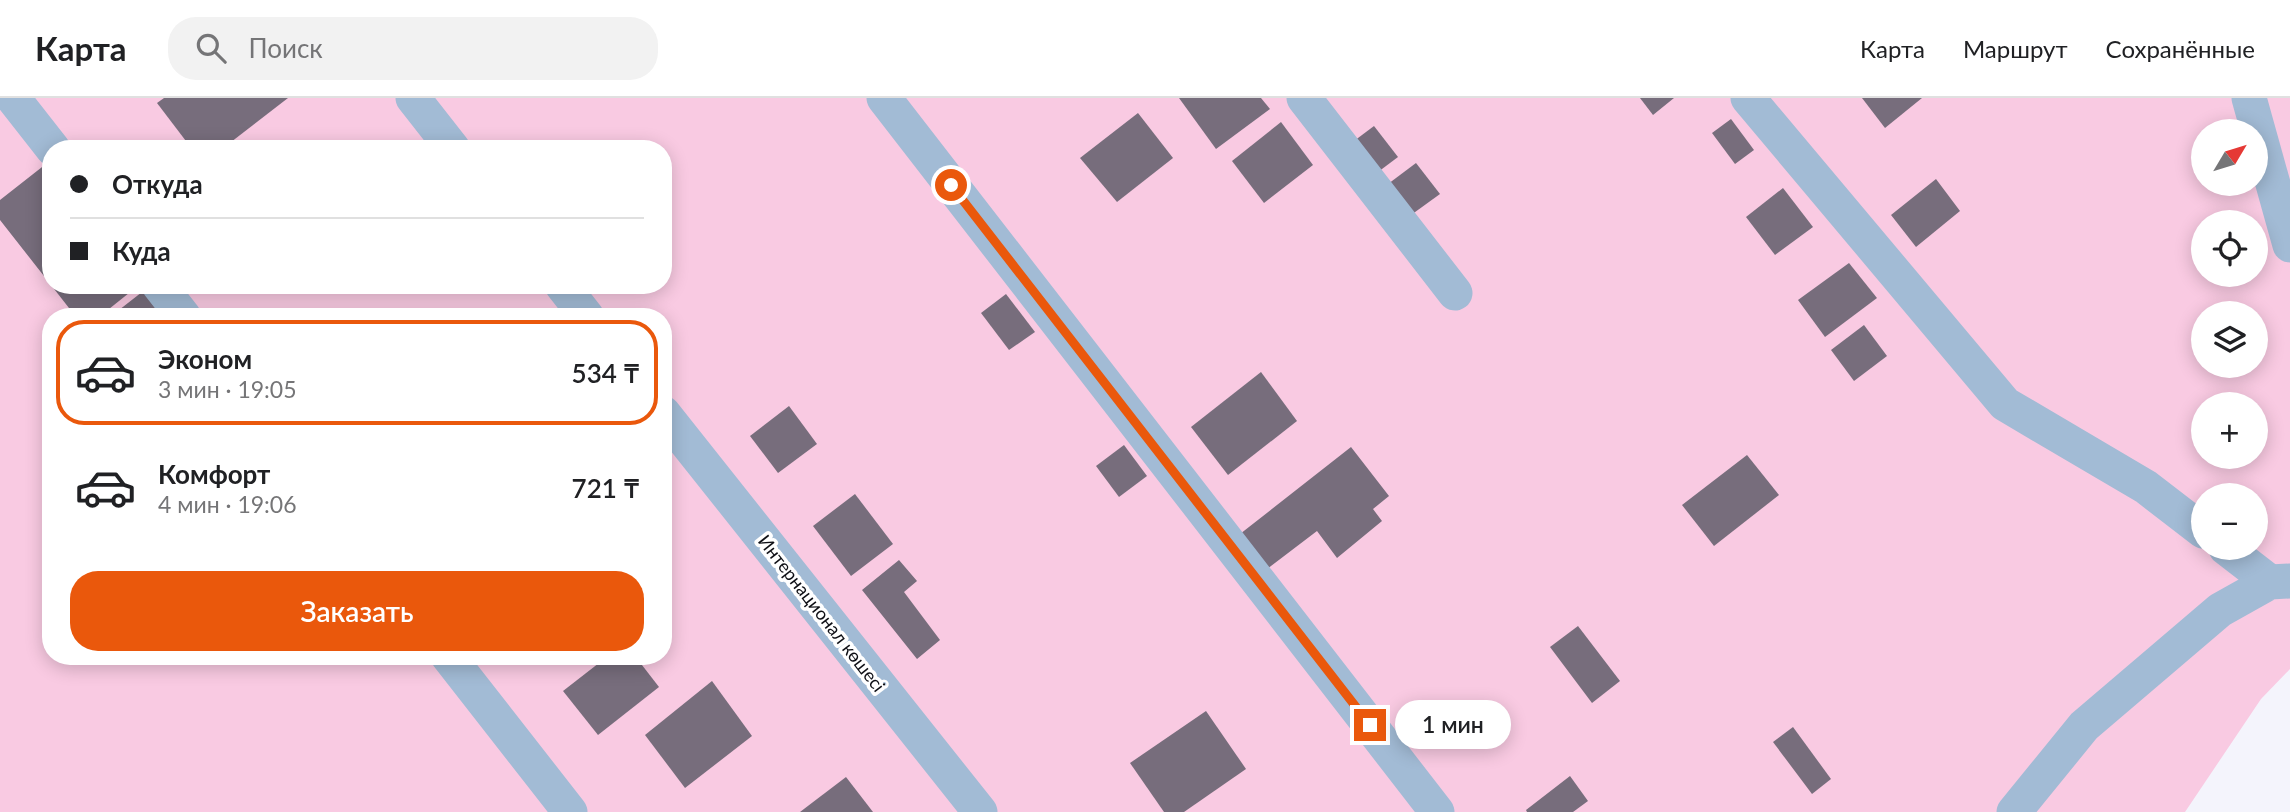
<!DOCTYPE html>
<html lang="ru">
<head>
<meta charset="utf-8">
<style>
	body { margin:0; font-family:Lato,sans-serif; background:#f2f2f2; color:#202124; height:100vh; display:flex; flex-direction:column; font-size:26px; white-space:nowrap }
	* { box-sizing:border-box; margin:0 }
	p { font-size:23px; color:#757577 }
	.icon { flex:none; width:38px; height:38px; fill:none; stroke:currentColor; stroke-width:2; stroke-linecap:round; stroke-linejoin:round }
	.map { position:relative; flex:1; overflow:hidden }
	.drawer { position:absolute; left:42px; top:210px; width:630px; height:357px; display:flex; flex-direction:column; background:#fff; border-radius:28px; box-shadow:0 4px 18px #0003 }
	.drawer>* { flex:none }
	.banner { position:absolute; left:42px; top:42px; width:630px; height:154px; border-radius:28px; box-shadow:0 4px 18px #0003; display:grid; align-content:center; height:154px; padding:0 28px; background:#fff }
	.needle { width:46px; rotate:52deg }
	.tools { position:absolute; left:2191px; top:21px; display:grid; gap:14px }
	.tools a { display:grid; place-items:center; width:77px; height:77px; border-radius:50%; background:#fff; box-shadow:0 4px 18px #0003; font-size:35px }
	.end { position:absolute; width:32px; height:32px; margin:-16px; border:9px solid #ea580c; background:#fff; box-shadow:0 0 0 4px #fff }
	.from { border-radius:50% }
	.bubble { position:absolute; height:49px; border-radius:24px; background:#fff; box-shadow:0 4px 18px #0003; font-size:23px; font-weight:600; line-height:49px; text-align:center }
	.banner b { display:flex; align-items:center; gap:24px; height:66px; font-size:26px }
	.banner b+b { border-top:2px solid #e0e0e0 }
	.banner i { width:18px; height:18px; background:#202124 }
	ul { padding:12px 0 0; list-style:none }
	li { display:flex; align-items:center; gap:21px; height:105px; margin:0 14px 10px; padding:0 14px; border:4px solid transparent; border-radius:28px }
	li div { flex:1 }
	li b { display:block; font-size:26px }
	li em { font-style:normal; font-weight:600 }
	li.active { border-color:#ea580c }
	li>.icon { width:63px; height:63px; stroke-width:1.5 }
	.button { display:flex; gap:14px; margin-top:auto; padding:14px 28px }
	.button a { flex:1; height:80px; border-radius:28px; background:#ea580c; color:#fff; font-size:28px; font-weight:600; line-height:80px; text-align:center }
	header { display:flex; align-items:center; gap:42px; box-sizing:border-box; height:98px; padding:0 35px; background:#fff; border-bottom:2px solid #e0e0e0 }
	header strong { font-size:33px }
	nav { display:flex; gap:38px; margin-inline-start:auto; font-size:24px }
	.search { width:490px; height:63px; background:#f2f2f2; display:flex; align-items:center; gap:18px; box-sizing:border-box; padding:0 24px; border-radius:28px; color:#757577; font-size:26px }
	.map>svg:first-child { display:block }
	.green { fill:#f9cae2; fill-rule:evenodd }
	.building { fill:#776d7c }
	.lines { fill:none; stroke-linecap:round; stroke-linejoin:round }
	.street { stroke:#a2bbd5; stroke-width:35 }
	.route { stroke:#ea580c; stroke-width:9 }
	.labels { text-anchor:middle; dominant-baseline:central; stroke-width:7; stroke-linejoin:round; paint-order:stroke }
	.street-label { font-size:18px; fill:#0e0f15; stroke:#fff }
</style>
</head>
<body>
<header>
<strong>Карта</strong>
<div class="search"><svg class="icon" aria-label="search" viewBox="0 0 24 24"><circle cx="10" cy="10" r="6"/><path d="M15 15l6 6"/></svg>Поиск</div>
<nav><a>Карта</a><a>Маршрут</a><a>Сохранённые</a></nav>
</header>
<div class="map">
<svg width="2290" height="714" viewBox="0 0 2290 714">
	<rect width="100%" height="100%" fill="#f4f4fc"/>
	<path class="green" d="M0,0H2290V571L2261,601L2185,714H0ZM2203,33H2256V86H2203ZM51,51H663V187H51ZM2203,124H2256V177H2203ZM2203,215H2256V268H2203ZM51,219H663V558H51ZM2203,306H2256V359H2203ZM2203,397H2256V450H2203Z"/>
	<g class="building">
		<polygon points="164,0 288,0 222,51 192,51 157,5"/>
		<polygon points="1179,0 1261,0 1270,11 1216,51"/>
		<polygon points="1640,0 1674,0 1653,17"/>
		<polygon points="1862,0 1922,0 1885,30"/>
		<polygon points="1138,15 1173,60 1117,104 1080,60"/>
		<polygon points="1731,21 1754,52 1735,66 1712,35"/>
		<polygon points="1281,24 1313,67 1264,105 1232,63"/>
		<polygon points="1374,28 1398,59 1378,74 1354,43"/>
		<polygon points="51,62 49,114 51,187 0,122 0,102"/>
		<polygon points="1416,65 1440,96 1411,117 1388,86"/>
		<polygon points="1936,81 1960,113 1916,149 1891,117"/>
		<polygon points="1783,90 1813,129 1775,157 1746,119"/>
		<polygon points="1849,165 1877,200 1825,239 1798,202"/>
		<polygon points="51,187 139,187 99,219 76,219"/>
		<polygon points="151,187 174,219 110,219"/>
		<polygon points="1006,196 1035,234 1009,252 981,215"/>
		<polygon points="1864,227 1887,258 1854,283 1831,252"/>
		<polygon points="1261,274 1297,323 1228,377 1191,329"/>
		<polygon points="789,308 817,346 778,375 750,338"/>
		<polygon points="1124,347 1147,378 1119,399 1096,368"/>
		<polygon points="1351,349 1389,398 1373,411 1382,423 1337,460 1317,433 1267,471 1240,436"/>
		<polygon points="1747,357 1779,397 1714,448 1682,407"/>
		<polygon points="855,396 893,446 851,478 813,428"/>
		<polygon points="899,462 917,483 904,494 940,542 917,561 862,492"/>
		<polygon points="1578,528 1620,583 1592,605 1550,549"/>
		<polygon points="608,558 635,558 659,589 598,637 563,593"/>
		<polygon points="712,583 752,638 685,690 645,637"/>
		<polygon points="1206,613 1246,671 1184,714 1164,714 1130,665"/>
		<polygon points="1793,629 1831,681 1812,696 1773,644"/>
		<polygon points="1570,678 1588,703 1573,714 1527,714 1526,712"/>
		<polygon points="846,679 873,714 800,714"/>
	</g>
	<g class="lines">
		<g class="street">
			<polyline points="13,0 53,51"/>
			<polyline points="413,0 453,51"/>
			<polyline points="884,0 1437,714"/>
			<polyline points="1304,0 1455,195"/>
			<polyline points="1748,0 2005,306 2146,389 2203,433"/>
			<polyline points="2249,0 2290,147"/>
			<polyline points="159,187 184,219"/>
			<polyline points="562,187 587,219"/>
			<polyline points="663,315 980,714"/>
			<polyline points="2226,450 2270,484"/>
			<polyline points="448,558 570,714"/>
			<polyline points="2014,714 2084,628 2220,512 2270,484 2290,483"/>
		</g>
	</g>
	<g class="lines">
		<polyline class="route" points="951,87 1370,627"/>
	</g>
	<g class="labels">
		<g class="street-label">
			<text transform="translate(822 515) rotate(52)">Интернационал көшесі</text>
		</g>
	</g>
</svg>
<div class="tools">
<a><svg class="needle" viewBox="-14 -14 28 28"><path d="M0-13l5 13h-10z" fill="#e53935"/><path d="M0 13l5-13h-10z" fill="#757577"/></svg></a>
<a><svg class="icon" aria-label="locate" viewBox="0 0 24 24"><circle cx="12" cy="12" r="6"/><path d="M12 2v4M12 18v4M2 12h4M18 12h4"/></svg></a>
<a><svg class="icon" aria-label="layers" viewBox="0 0 24 24"><path d="M12 4l9 5-9 5-9-5zM3 14l9 5 9-5"/></svg></a>
<a>+</a>
<a>−</a>
</div>
<i class="end from" style="left:951px;top:87px"></i>
<i class="end" style="left:1370px;top:627px"></i>
<div class="bubble" style="left:1395px;top:602px;width:116px">1 мин</div>
<div class="banner">
<b><i class="from"></i>Откуда</b>
<b><i></i>Куда</b>
</div>
<section class="drawer">
<ul>
<li class="active"><svg class="icon" aria-label="car" viewBox="0 0 24 24"><path d="M5 17H2v-5l4-1 3-4h7l3 4 3 1v5h-3M9 17h6M6 11h13"/><circle cx="7" cy="17" r="2"/><circle cx="17" cy="17" r="2"/></svg><div><b>Эконом</b><p>3 мин · 19:05</p></div><em>534 ₸</em></li>
<li><svg class="icon" aria-label="car" viewBox="0 0 24 24"><path d="M5 17H2v-5l4-1 3-4h7l3 4 3 1v5h-3M9 17h6M6 11h13"/><circle cx="7" cy="17" r="2"/><circle cx="17" cy="17" r="2"/></svg><div><b>Комфорт</b><p>4 мин · 19:06</p></div><em>721 ₸</em></li>
</ul>
<div class="button"><a>Заказать</a></div>
</section>
</div>
</body>
</html>
